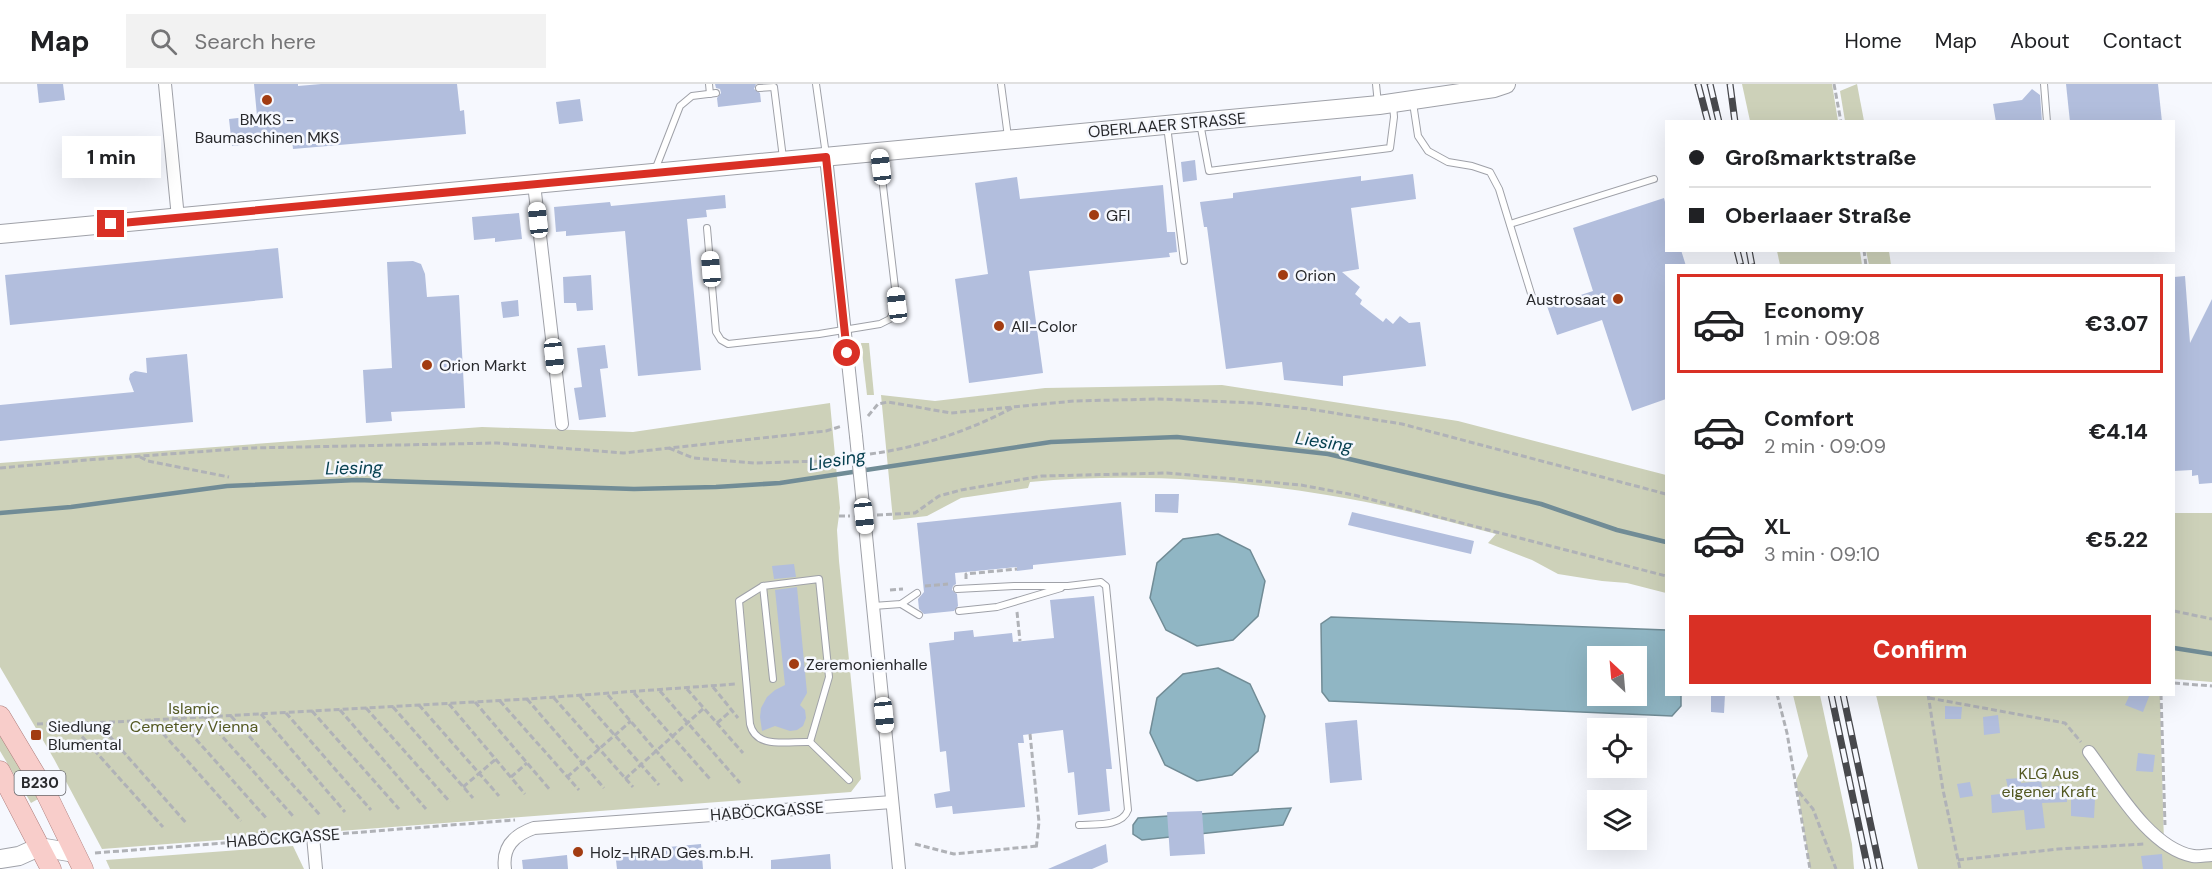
<!DOCTYPE html>
<html lang="en">
<head>
<meta charset="utf-8">
<style>
	body { margin:0; font-family:"DM Sans",sans-serif; background:#f2f2f2; color:#202124; height:100vh; display:flex; flex-direction:column; font-size:22px; white-space:nowrap }
	* { box-sizing:border-box; margin:0 }
	p { font-size:20px; color:#757577 }
	.icon { flex:none; width:33px; height:33px; fill:none; stroke:currentColor; stroke-width:2; stroke-linecap:round; stroke-linejoin:round }
	.map { position:relative; flex:1; overflow:hidden }
	.side { position:absolute; left:1665px; top:180px; width:510px; height:432px; display:flex; flex-direction:column; background:#fff; border-radius:0px; box-shadow:0 6px 24px #0002 }
	.side>* { flex:none }
	.banner { position:absolute; left:1665px; top:36px; width:510px; height:132px; border-radius:0px; box-shadow:0 6px 24px #0002; display:grid; align-content:center; height:132px; padding:0 24px; background:#fff }
	.needle { width:39px; rotate:334deg }
	.tools { position:absolute; left:1587px; top:562px; display:grid; gap:12px }
	.tools a { display:grid; place-items:center; width:60px; height:60px; border-radius:0px; background:#fff; box-shadow:0 6px 24px #0002; font-size:30px }
	.end { position:absolute; width:27px; height:27px; margin:-14px; border:8px solid #d93025; background:#fff; box-shadow:0 0 0 3px #fff }
	.from { border-radius:50% }
	.bubble { position:absolute; height:42px; border-radius:0px; background:#fff; box-shadow:0 6px 24px #0002; font-size:20px; font-weight:800; line-height:42px; text-align:center }
	.car { position:absolute; width:18px; height:36px; margin:-18px -9px; border-radius:8px; box-shadow:0 0 4px 2px #0007; background:linear-gradient(#fff 24%,#345 0 40%,#fff 0 76%,#345 0 86%,#fff 0) }
	.banner b { display:flex; align-items:center; gap:21px; height:57px; font-size:22px }
	.banner b+b { border-top:2px solid #e0e0e0 }
	.banner i { width:15px; height:15px; background:#202124 }
	ul { padding:10px 0 0; list-style:none }
	li { display:flex; align-items:center; gap:18px; height:99px; margin:0 12px 9px; padding:0 12px; border:3px solid transparent; border-radius:0px }
	li div { flex:1 }
	li b { display:block; font-size:22px }
	li em { font-style:normal; font-weight:800 }
	li.selected { border-color:#d93025 }
	li>.icon { width:54px; height:54px; stroke-width:1.5 }
	.button { display:flex; gap:12px; margin-top:auto; padding:12px 24px }
	.button a { flex:1; height:69px; border-radius:0px; background:#d93025; color:#fff; font-size:24px; font-weight:800; line-height:69px; text-align:center }
	header { display:flex; align-items:center; gap:36px; box-sizing:border-box; height:84px; padding:0 30px; background:#fff; border-bottom:2px solid #e0e0e0 }
	header strong { font-size:28px }
	nav { display:flex; gap:33px; margin-inline-start:auto; font-size:21px }
	.search { width:420px; height:54px; background:#f2f2f2; display:flex; align-items:center; gap:15px; box-sizing:border-box; padding:0 21px; border-radius:0px; color:#757577; font-size:22px }
	.map>svg:first-child { display:block }
	.green { fill:#cdd1b9 }
	.water { fill:#90b6c4; stroke:#718c96; stroke-width:1.5; fill-rule:evenodd }
	.lines { fill:none; stroke-linecap:round; stroke-linejoin:round }
	.stream { stroke:#718c96; stroke-width:4.5 }
	.building { fill:#b2bedd }
	.service-casing { stroke:#9fa1a8; stroke-width:8 }
	.minor-casing { stroke:#9fa1a8; stroke-width:14 }
	.secondary-casing { stroke:#9fa1a8; stroke-width:20 }
	.primary-casing { stroke:#ad7e7c; stroke-width:21 }
	.path { stroke:#b0b2b7; stroke-width:3; stroke-dasharray:6 3; stroke-linecap:butt }
	.service { stroke:#fff; stroke-width:6 }
	.minor { stroke:#fff; stroke-width:12 }
	.secondary { stroke:#fff; stroke-width:18 }
	.primary { stroke:#f8cdca; stroke-width:20 }
	.rail-casing { stroke:#48494d; stroke-width:7 }
	.rail { stroke:#f6f8fe; stroke-width:4.5; stroke-dasharray:14; stroke-linecap:butt }
	.minor-bridge-casing { stroke:#9fa1a8; stroke-width:14; stroke-linecap:butt }
	.minor-bridge { stroke:#fff; stroke-width:12 }
	.route { stroke:#d93025; stroke-width:8 }
	.poi-dot { fill:#a23c12; stroke:#f6f8fe; stroke-width:2 }
	.labels { text-anchor:middle; dominant-baseline:central; stroke-width:5; stroke-linejoin:round; paint-order:stroke }
	.shield { fill:#f6f8fe; stroke:#66676b; stroke-width:1.5 }
	.shield-label { font-size:15px; font-weight:bold; fill:#28292c }
	.poi-label { font-size:16px; fill:#28292c; stroke:#f6f8fe; text-anchor:start }
	.street-label { font-size:16px; fill:#28292c; stroke:#f6f8fe }
	.park-label { font-size:16px; fill:#535822; stroke:#f6f8fe }
	.water-label { font-size:18px; font-style:italic; fill:#074151; stroke:#f6f8fe }
</style>
</head>
<body>
<header>
<strong>Map</strong>
<div class="search"><svg class="icon" aria-label="search" viewBox="0 0 24 24"><circle cx="10" cy="10" r="6"/><path d="M15 15l6 6"/></svg>Search here</div>
<nav><a>Home</a><a>Map</a><a>About</a><a>Contact</a></nav>
</header>
<div class="map">
<svg width="2212" height="785" viewBox="0 0 2212 785">
	<rect width="100%" height="100%" fill="#f6f8fe"/>
	<g class="green">
		<polygon points="1742,0 1832,0 1838,37 1750,37"/>
		<polygon points="1857,0 1864,37 1845,37 1840,7"/>
		<polygon points="1777,167 1860,167 1862,181 1780,181"/>
		<polygon points="1866,167 1889,167 1891,181 1869,181"/>
		<polygon points="861,259 869,259 874,311 867,311"/>
		<path d="M1222,301L1458,337L1666,391V509L1627,499L1602,497L1558,490L1532,476L1488,459L1496,450C1440,435 1384,420 1327,411C1230,395 1128,389 1030,398L1028,404L961,414L927,432L893,436L881,311L935,317L1045,304Z"/>
		<polygon points="830,319 840,424 837,446 839,477 861,695 851,708 102,765 54,675 0,583 0,379 482,343 633,348"/>
		<polygon points="2174,429 2212,429 2212,598 2174,595"/>
		<polygon points="1793,611 1820,611 1852,760 1854,785 1810,785 1796,696 1808,672"/>
		<polygon points="1876,611 2160,611 2164,760 2212,771 2212,785 1918,785"/>
		<polygon points="0,650 38,715 31,719 0,667"/>
		<polygon points="293,762 304,785 110,785 106,776"/>
	</g>
	<g class="water">
		<polygon points="1218,450 1250,466 1265,497 1258,532 1233,556 1197,562 1166,546 1150,514 1157,479 1183,455"/>
		<path d="M1331,533L1666,546V610L1681,611V622L1672,632L1329,617L1322,608L1321,540ZM1598,573H1636V612H1598Z"/>
		<polygon points="1218,584 1250,600 1265,632 1258,667 1232,691 1197,697 1165,681 1150,649 1157,614 1183,590"/>
		<polygon points="1291,724 1283,741 1142,756 1133,750 1133,741 1138,734"/>
	</g>
	<g class="lines">
		<g class="stream">
			<polyline points="0,429 71,423 227,402 357,396 634,405 716,403 780,399 1051,358 1177,353 1328,370 1541,420 1617,446 1666,458"/>
			<polyline points="2174,564 2212,570"/>
		</g>
	</g>
	<g class="building">
		<polygon points="37,0 63,0 65,16 39,19"/>
		<polygon points="254,0 298,0 298,2 321,0 457,0 460,27 464,26 466,50 293,65 292,56 232,62 229,35 257,32"/>
		<polygon points="715,0 756,0 754,5 760,9 761,18 718,23 717,14 721,9 720,5 716,4"/>
		<polygon points="2066,0 2158,0 2162,38 2070,38"/>
		<polygon points="2032,5 2040,11 2042,38 1996,38 1993,20 2022,16"/>
		<polygon points="580,15 583,37 559,40 556,18"/>
		<polygon points="1195,76 1197,96 1183,98 1181,78"/>
		<polygon points="1413,90 1416,115 1351,124 1359,185 1342,188 1360,203 1355,210 1362,216 1360,220 1383,238 1386,234 1393,240 1400,232 1409,239 1420,238 1426,282 1343,292 1343,302 1284,296 1282,278 1226,285 1207,143 1204,143 1200,118 1233,114 1233,109 1361,92 1361,97"/>
		<polygon points="1017,93 1020,115 1163,101 1167,148 1175,148 1177,168 1169,169 1170,173 1029,187 1043,289 969,299 955,195 988,190 975,99"/>
		<polygon points="725,111 726,124 706,126 707,133 687,135 701,286 638,292 625,147 566,152 566,147 556,148 554,123 610,118 611,122"/>
		<polygon points="1664,114 1666,122 1666,166 1681,166 1686,182 1666,182 1666,315 1632,327 1602,236 1557,251 1547,222 1593,207 1573,144"/>
		<polygon points="519,129 522,155 495,158 495,154 474,156 472,133"/>
		<polygon points="278,164 283,214 10,241 5,191"/>
		<polygon points="413,177 421,180 425,190 427,213 459,211 465,324 391,328 392,337 366,339 363,286 392,284 387,178"/>
		<polygon points="591,191 593,226 577,227 576,219 564,219 563,193"/>
		<polygon points="2185,192 2190,259 2212,215 2212,399 2199,400 2198,391 2192,392 2192,386 2174,387 2174,193"/>
		<polygon points="518,216 519,232 503,234 501,218"/>
		<polygon points="605,261 608,284 600,285 606,333 579,336 574,304 582,303 577,264"/>
		<polygon points="187,270 193,338 0,357 0,321 134,308 129,295 130,290 135,287 147,289 146,274"/>
		<polygon points="1155,410 1179,410 1178,429 1155,428"/>
		<polygon points="1121,418 1126,471 1033,481 1033,485 1017,487 1017,483 955,489 956,500 953,502 952,506 957,510 958,522 954,527 924,530 919,525 918,515 924,508 917,439"/>
		<polygon points="1352,428 1474,457 1471,470 1348,441"/>
		<polygon points="794,480 796,493 774,495 772,482"/>
		<polygon points="797,503 807,609 800,621 805,626 806,634 803,642 797,646 790,647 775,642 762,647 760,633 761,624 767,613 775,606 785,601 775,506"/>
		<polygon points="1094,512 1112,685 1106,685 1110,727 1078,731 1074,688 1068,689 1063,646 1023,651 1024,659 1018,659 1025,723 953,730 952,722 936,724 934,710 950,707 946,667 940,668 929,559 954,556 954,548 973,546 974,553 1012,549 1013,558 1054,554 1050,516"/>
		<polygon points="1711,610 1725,610 1724,629 1711,628"/>
		<polygon points="2130,610 2150,610 2143,628 2125,621"/>
		<polygon points="1945,622 1962,623 1961,635 1945,635"/>
		<polygon points="1998,631 2000,649 1984,651 1983,633"/>
		<polygon points="1357,636 1362,696 1330,699 1325,639"/>
		<polygon points="2138,669 2155,671 2153,688 2136,687"/>
		<polygon points="2021,694 2021,699 2041,697 2042,703 2066,702 2067,718 2042,719 2045,744 2026,746 2024,726 1992,729 1991,711 2009,709 2006,695"/>
		<polygon points="1970,698 1973,712 1960,714 1957,700"/>
		<polygon points="2071,715 2095,715 2094,734 2071,732"/>
		<polygon points="1202,727 1205,770 1170,772 1167,728"/>
		<polygon points="701,760 703,785 617,785 615,768"/>
		<polygon points="1106,760 1108,778 1092,785 1048,785"/>
		<polygon points="830,770 831,785 771,785 771,776"/>
		<polygon points="2162,770 2163,785 2143,785 2141,772"/>
		<polygon points="567,771 568,785 523,785 522,776"/>
	</g>
	<g class="lines">
		<defs>
			<g id="service">
				<polyline points="709,0 710,10"/>
				<polyline points="816,0 826,71"/>
				<polyline points="1001,0 1008,53"/>
				<polyline points="1376,0 1378,20"/>
				<polyline points="2044,0 2047,38"/>
				<polyline points="759,4 774,3 783,74"/>
				<polyline points="1413,19 1418,52 1428,67 1448,78 1472,82 1490,88 1499,105 1533,216"/>
				<polyline points="1200,39 1209,87 1390,64 1394,33 1393,21"/>
				<polyline points="1167,42 1184,177"/>
				<polyline points="655,86 680,22 692,12 716,9"/>
				<polyline points="1510,140 1654,95"/>
				<polyline points="707,144 716,248 721,256 728,260 819,250 880,240 890,235 897,221 879,68"/>
				<path d="M763,502L739,517L750,640C756,666 789,657 810,658L849,696"/>
				<path d="M957,505L1014,502H1068L1101,498L1106,502L1128,726C1122,743 1094,740 1079,741"/>
				<polyline points="901,520 919,531"/>
				<polyline points="873,522 901,520 917,509"/>
				<polyline points="959,527 997,523 1061,504"/>
				<polyline points="773,595 763,502 819,495 829,593 810,658"/>
			</g>
			<g id="minor">
				<polyline points="165,0 178,134"/>
				<polyline points="826,73 856,352"/>
				<polyline points="534,100 562,340"/>
				<polyline points="863,421 899,785"/>
				<path d="M2089,668C2114,701 2149,764 2193,772C2199,773 2206,771 2212,771"/>
				<polyline points="313,752 316,785"/>
				<path d="M505,785C502,763 514,751 534,744L892,718"/>
			</g>
			<g id="secondary">
				<polyline points="0,150 1379,21 1494,4 1506,0"/>
				<polyline points="0,775 19,772 39,763 75,769"/>
			</g>
			<g id="primary">
				<polyline points="0,632 45,707 83,785"/>
				<polyline points="0,687 51,785"/>
			</g>
		</defs>
		<use href="#service" class="service-casing"/>
		<use href="#minor" class="minor-casing"/>
		<use href="#secondary" class="secondary-casing"/>
		<use href="#primary" class="primary-casing"/>
		<g class="path">
			<polyline points="1834,0 1841,38"/>
			<polyline points="1864,166 1866,182"/>
			<polyline points="868,332 878,320 888,318 951,329 1074,317 1158,315 1255,319 1309,325 1402,340 1666,410"/>
			<polyline points="669,364 693,374 754,379 822,377 846,373"/>
			<path d="M870,370C921,363 969,347 1014,323"/>
			<polyline points="140,373 148,377 229,393"/>
			<polyline points="0,384 87,376 250,364 497,359 624,369 826,347 842,342"/>
			<polyline points="877,431 915,429 939,412 961,406 1042,392 1167,389 1301,401 1354,411 1666,492"/>
			<polyline points="839,432 850,432"/>
			<polyline points="966,495 966,490 1017,485"/>
			<polyline points="925,502 948,500"/>
			<polyline points="890,506 903,505"/>
			<polyline points="2174,527 2212,535"/>
			<polyline points="1017,528 1020,557"/>
			<polyline points="2174,599 2212,602"/>
			<polyline points="713,603 738,634"/>
			<polyline points="687,605 743,669"/>
			<polyline points="660,607 740,699"/>
			<polyline points="634,609 710,695"/>
			<polyline points="1777,610 1787,649 1810,785"/>
			<polyline points="1928,610 1943,706 1960,785"/>
			<polyline points="2161,610 2165,741"/>
			<polyline points="608,611 683,698"/>
			<polyline points="580,612 659,701"/>
			<polyline points="554,614 633,703"/>
			<polyline points="1929,614 2065,639 2081,658"/>
			<polyline points="527,615 604,704"/>
			<polyline points="500,617 579,706"/>
			<polyline points="475,618 551,707"/>
			<polyline points="449,620 525,710"/>
			<polyline points="419,621 499,712"/>
			<polyline points="393,623 473,714"/>
			<polyline points="366,624 450,718"/>
			<polyline points="340,626 426,725"/>
			<polyline points="312,627 399,725"/>
			<polyline points="286,629 371,726"/>
			<polyline points="261,630 345,728"/>
			<polyline points="231,632 320,731"/>
			<polyline points="205,633 293,732"/>
			<polyline points="178,635 267,735"/>
			<polyline points="151,636 241,737"/>
			<polyline points="70,639 163,743"/>
			<polyline points="98,639 187,740"/>
			<polyline points="717,639 732,626"/>
			<polyline points="37,640 113,638 527,615 736,600"/>
			<polyline points="1030,650 1039,738 1036,766"/>
			<polyline points="511,693 527,679"/>
			<polyline points="567,693 631,637"/>
			<polyline points="625,695 704,624"/>
			<polyline points="463,703 496,675"/>
			<polyline points="1799,708 1813,725 1836,785"/>
			<polyline points="325,751 515,736"/>
			<polyline points="915,760 954,770 1037,762"/>
			<polyline points="95,769 301,753"/>
			<polyline points="1958,776 2058,765 2144,760"/>
		</g>
		<use href="#service" class="service"/>
		<use href="#minor" class="minor"/>
		<use href="#secondary" class="secondary"/>
		<use href="#primary" class="primary"/>
		<defs>
			<g id="rail">
				<polyline points="1698,0 1708,38"/>
				<polyline points="1710,0 1719,38"/>
				<polyline points="1730,0 1735,38"/>
				<polyline points="1737,166 1741,182"/>
				<polyline points="1749,166 1752,182"/>
				<polyline points="1831,610 1868,785"/>
				<polyline points="1843,610 1880,785"/>
			</g>
		</defs>
		<use href="#rail" class="rail-casing"/>
		<use href="#rail" class="rail"/>
		<defs>
			<polyline id="minor-bridge" points="856,352 863,421"/>
		</defs>
		<use href="#minor-bridge" class="minor-bridge-casing"/>
		<use href="#minor-bridge" class="minor-bridge"/>
	</g>
	<g class="lines">
		<polyline class="route" points="111,140 826,73 847,269"/>
	</g>
	<g class="poi-dot">
		<circle cx="267" cy="16" r="6"/>
		<circle cx="1094" cy="131" r="6"/>
		<circle cx="1283" cy="191" r="6"/>
		<circle cx="1618" cy="215" r="6"/>
		<circle cx="999" cy="242" r="6"/>
		<circle cx="427" cy="281" r="6"/>
		<circle cx="794" cy="580" r="6"/>
		<rect x="30" y="645" width="12" height="12" rx="3"/>
		<circle cx="578" cy="768" r="6"/>
	</g>
	<g class="labels">
		<rect class="shield" x="14.5" y="687" width="51" height="24" rx="4.5"/>
		<g class="shield-label">
			<text x="40" y="699">B230</text>
		</g>
		<g class="poi-label">
			<text x="267" y="35" text-anchor="middle">BMKS -<tspan x="267" dy="18">Baumaschinen MKS</tspan></text>
			<text x="1106" y="131">GFI</text>
			<text x="1295" y="191">Orion</text>
			<text x="1606" y="215" text-anchor="end">Austrosaat</text>
			<text x="1011" y="242">All-Color</text>
			<text x="439" y="281">Orion Markt</text>
			<text x="806" y="580">Zeremonienhalle</text>
			<text x="48" y="642">Siedlung<tspan x="48" dy="18">Blumental</tspan></text>
			<text x="590" y="768">Holz-HRAD Ges.m.b.H.</text>
		</g>
		<g class="street-label">
			<text transform="translate(1167 41) rotate(-5)">OBERLAAER STRASSE</text>
			<text transform="translate(767 727) rotate(-4)">HABÖCKGASSE</text>
			<text transform="translate(283 754) rotate(-4)">HABÖCKGASSE</text>
		</g>
		<g class="park-label">
			<text x="194" y="624">Islamic<tspan x="194" dy="18">Cemetery Vienna</tspan></text>
			<text x="2049" y="689">KLG Aus<tspan x="2049" dy="18">eigener Kraft</tspan></text>
		</g>
		<g class="water-label">
			<text transform="translate(1324 358) rotate(9)">Liesing</text>
			<text transform="translate(837 376) rotate(-9)">Liesing</text>
			<text transform="translate(354 384) rotate(-1)">Liesing</text>
		</g>
	</g>
</svg>
<div class="tools">
<a><svg class="needle" viewBox="-14 -14 28 28"><path d="M0-13l5 13h-10z" fill="#e53935"/><path d="M0 13l5-13h-10z" fill="#757577"/></svg></a>
<a><svg class="icon" aria-label="locate" viewBox="0 0 24 24"><circle cx="12" cy="12" r="6"/><path d="M12 2v4M12 18v4M2 12h4M18 12h4"/></svg></a>
<a><svg class="icon" aria-label="layers" viewBox="0 0 24 24"><path d="M12 4l9 5-9 5-9-5zM3 14l9 5 9-5"/></svg></a>
</div>
<i class="end from" style="left:847px;top:269px"></i>
<i class="end" style="left:111px;top:140px"></i>
<div class="bubble" style="left:62px;top:52px;width:99px">1 min</div>
<i class="car" style="left:881px;top:83px;rotate:353deg"></i>
<i class="car" style="left:538px;top:136px;rotate:354deg"></i>
<i class="car" style="left:711px;top:185px;rotate:355deg"></i>
<i class="car" style="left:897px;top:221px;rotate:353deg"></i>
<i class="car" style="left:554px;top:272px;rotate:174deg"></i>
<i class="car" style="left:864px;top:432px;rotate:174deg"></i>
<i class="car" style="left:884px;top:631px;rotate:174deg"></i>
<div class="banner">
<b><i class="from"></i>Großmarktstraße</b>
<b><i></i>Oberlaaer Straße</b>
</div>
<section class="side">
<ul>
<li class="selected"><svg class="icon" aria-label="car" viewBox="0 0 24 24"><path d="M5 17H2v-5l4-1 3-4h7l3 4 3 1v5h-3M9 17h6M6 11h13"/><circle cx="7" cy="17" r="2"/><circle cx="17" cy="17" r="2"/></svg><div><b>Economy</b><p>1 min · 09:08</p></div><em>€3.07</em></li>
<li><svg class="icon" aria-label="car" viewBox="0 0 24 24"><path d="M5 17H2v-5l4-1 3-4h7l3 4 3 1v5h-3M9 17h6M6 11h13"/><circle cx="7" cy="17" r="2"/><circle cx="17" cy="17" r="2"/></svg><div><b>Comfort</b><p>2 min · 09:09</p></div><em>€4.14</em></li>
<li><svg class="icon" aria-label="car" viewBox="0 0 24 24"><path d="M5 17H2v-5l4-1 3-4h7l3 4 3 1v5h-3M9 17h6M6 11h13"/><circle cx="7" cy="17" r="2"/><circle cx="17" cy="17" r="2"/></svg><div><b>XL</b><p>3 min · 09:10</p></div><em>€5.22</em></li>
</ul>
<div class="button"><a>Confirm</a></div>
</section>
</div>
</body>
</html>
